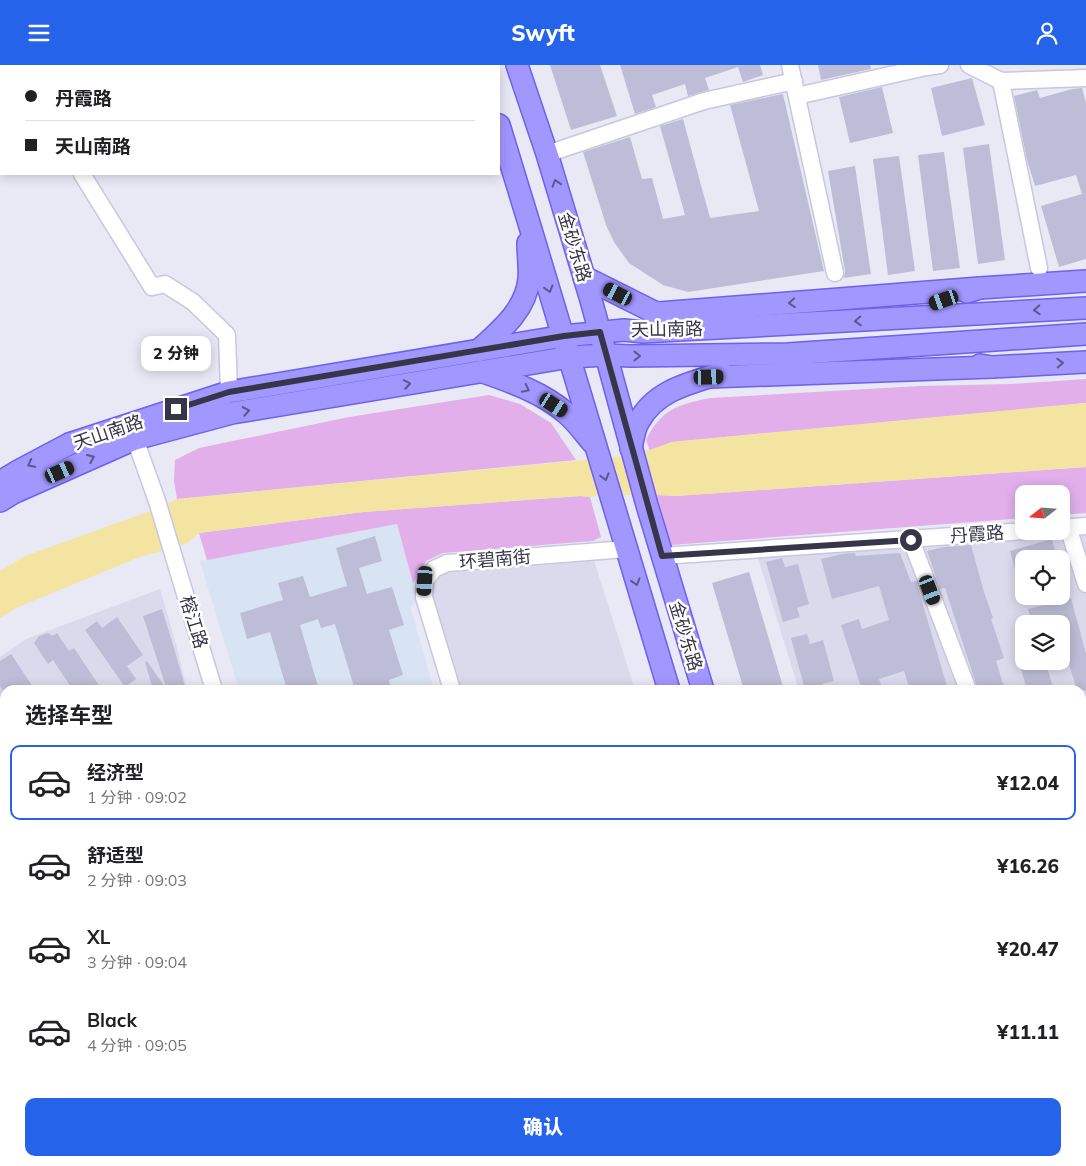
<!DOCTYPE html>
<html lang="zh">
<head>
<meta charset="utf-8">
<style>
	body { margin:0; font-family:Mulish,"Noto Sans SC",sans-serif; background:#f6f6f6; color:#202124; height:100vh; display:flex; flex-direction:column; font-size:19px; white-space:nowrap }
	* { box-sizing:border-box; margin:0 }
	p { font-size:16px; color:#757577 }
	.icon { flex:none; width:28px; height:28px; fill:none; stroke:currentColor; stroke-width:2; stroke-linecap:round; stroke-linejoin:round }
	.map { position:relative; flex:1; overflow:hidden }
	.drawer { position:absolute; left:0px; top:620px; width:1086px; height:481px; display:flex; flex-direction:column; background:#fff; border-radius:15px 15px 0 0; box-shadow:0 2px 12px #0003 }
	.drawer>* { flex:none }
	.banner { position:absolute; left:0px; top:0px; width:500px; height:110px; box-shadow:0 2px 12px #0003; display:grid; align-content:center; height:110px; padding:0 25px; background:#fff }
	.needle { width:32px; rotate:253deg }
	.tools { position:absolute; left:1015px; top:420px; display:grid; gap:10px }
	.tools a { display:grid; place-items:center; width:55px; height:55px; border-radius:10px; background:#fff; box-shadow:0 2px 12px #0003; font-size:25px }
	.end { position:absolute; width:22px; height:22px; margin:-11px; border:6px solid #363648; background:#fff; box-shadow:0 0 0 2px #fff }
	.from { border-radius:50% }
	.bubble { position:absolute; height:35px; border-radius:10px; background:#fff; box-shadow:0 2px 12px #0003; font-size:16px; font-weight:800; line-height:35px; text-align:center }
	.car { position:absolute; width:15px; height:30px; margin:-15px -8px; border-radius:6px; box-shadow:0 0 4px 1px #0007; background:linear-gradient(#222 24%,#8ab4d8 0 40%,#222 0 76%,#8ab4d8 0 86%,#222 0) }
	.banner b { display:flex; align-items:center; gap:18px; height:48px; font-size:19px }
	.banner b+b { border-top:1px solid #e0e0e0 }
	.banner i { width:12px; height:12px; background:#202124 }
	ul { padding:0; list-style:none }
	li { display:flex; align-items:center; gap:15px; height:75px; margin:0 10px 8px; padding:0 15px; border:2px solid transparent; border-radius:10px }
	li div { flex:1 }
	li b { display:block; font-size:19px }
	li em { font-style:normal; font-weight:800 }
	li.active { border-color:#2563eb }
	li>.icon { width:45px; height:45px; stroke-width:1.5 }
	h2 { padding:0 25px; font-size:22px; line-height:60px }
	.primary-button { display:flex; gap:10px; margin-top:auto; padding:10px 25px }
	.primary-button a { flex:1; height:58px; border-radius:10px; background:#2563eb; color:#fff; font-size:20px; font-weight:800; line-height:58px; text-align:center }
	header { display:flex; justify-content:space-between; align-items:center; height:65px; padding:0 25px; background:#2563eb; color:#fff; font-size:22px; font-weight:800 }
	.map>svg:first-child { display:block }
	.residential { fill:#dbdaed; fill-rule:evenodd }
	.education { fill:#d4d1ee }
	.medical { fill:#d8e3f3 }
	.green { fill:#e2afeb }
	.water { fill:#f4e4a1 }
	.building { fill:#bdbdd7 }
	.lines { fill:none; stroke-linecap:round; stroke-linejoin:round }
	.minor-casing { stroke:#c8c7df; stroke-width:19 }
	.major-casing { stroke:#6e61ea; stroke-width:24 }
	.minor { stroke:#fff; stroke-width:16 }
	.major { stroke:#a296ff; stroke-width:21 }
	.oneway { stroke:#5c5888 }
	.route { stroke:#363648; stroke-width:6 }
	.labels { text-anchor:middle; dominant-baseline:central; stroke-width:5; stroke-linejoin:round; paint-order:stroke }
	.street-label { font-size:18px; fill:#363648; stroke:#fff }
</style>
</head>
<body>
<header><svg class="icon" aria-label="menu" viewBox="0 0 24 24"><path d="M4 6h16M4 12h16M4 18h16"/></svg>Swyft<svg class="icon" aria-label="person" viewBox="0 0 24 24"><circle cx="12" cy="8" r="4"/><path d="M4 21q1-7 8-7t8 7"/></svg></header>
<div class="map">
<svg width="1086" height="1101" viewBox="0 0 1086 1101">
	<rect width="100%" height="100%" fill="#e9e8f5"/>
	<g class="residential">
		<path d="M1086,469V761L1081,762V625H974L921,483ZM1024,494H1061V531H1024ZM1024,559H1061V596H1024Z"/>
		<polygon points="906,483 960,625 799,625 757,490"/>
		<polygon points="592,489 635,625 461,625 430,524 438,506"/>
		<polygon points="160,524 176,579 187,625 5,625 5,824 0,827 0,592 26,574"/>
		<polygon points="1086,772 1086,924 1081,911 1081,774"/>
		<polygon points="1081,955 1086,969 1086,1101 1070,1101 1069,1096 1081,1096"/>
		<polygon points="0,1061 5,1066 5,1096 134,1096 139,1101 0,1101"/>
		<polygon points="524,1096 615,1096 616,1101 509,1101"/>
	</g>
	<g class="education">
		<polygon points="5,824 5,924 0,909 0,827"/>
		<polygon points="0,1002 5,1002 5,1066 0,1061"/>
	</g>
	<polygon class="medical" points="397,459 419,538 410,541 434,625 239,625 200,496"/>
	<g class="green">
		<path d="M1086,314V338L672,377L650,386L646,375C661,344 679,339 711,333L920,321L1011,319Z"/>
		<polygon points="489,330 520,339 551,358 576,395 177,434 174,416 175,395 199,383 349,352"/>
		<polygon points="1086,402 1086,448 1061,450 1061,429 1024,429 1024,453 671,480 657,430 676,431"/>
		<polygon points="580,431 590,432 601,472 593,476 443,488 426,496 413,518 397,459 207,495 199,468 363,447"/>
		<polygon points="5,827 5,888 0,886 0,831"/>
	</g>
	<polygon class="water" points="1086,338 1086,402 676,431 657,430 647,432 608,428 590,432 580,431 363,447 199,468 187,478 171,484 142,491 16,543 0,553 0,506 25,491 159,443 177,434 635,390 672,377"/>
	<g class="building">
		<polygon points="550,0 600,0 617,51 571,65"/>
		<polygon points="620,0 760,0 763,10 743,17 738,2 705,13 709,25 688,31 685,19 652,30 656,42 635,49"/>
		<polygon points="818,0 870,0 871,4 821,15"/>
		<polygon points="972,13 985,60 942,71 931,23"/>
		<polygon points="882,22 893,68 850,78 839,32"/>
		<polygon points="1082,23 1086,38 1086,194 1059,202 1041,141 1082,129 1076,110 1035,121 1027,95 1014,31 1037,25 1040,33 1072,24"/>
		<polygon points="783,29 824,206 688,227 663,220 629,198 614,177 606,160 583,87 630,72 642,114 652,113 663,154 685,150 660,61 683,54 710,153 759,146 730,40"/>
		<polygon points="989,79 1005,195 978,199 963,83"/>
		<polygon points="944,87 960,203 933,206 918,90"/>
		<polygon points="899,91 915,206 888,210 873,94"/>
		<polygon points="855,101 871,209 844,213 845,206 828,106"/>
		<polygon points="375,471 382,496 359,503 367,529 392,522 404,560 389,565 403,610 389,615 391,623 386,625 355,625 335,559 321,563 318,554 300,560 319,625 287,625 270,567 247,574 240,548 283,535 278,518 303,511 310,532 347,521 336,483"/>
		<polygon points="1052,474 1057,494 1024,494 1024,527 1021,527 1010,486"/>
		<polygon points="971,480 984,527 993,553 991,554 1004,593 996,596 1005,625 978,625 945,523 940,524 927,486 944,482"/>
		<polygon points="855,488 856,491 900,488 911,517 916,516 948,625 910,625 904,606 879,614 881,620 862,625 841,560 859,554 862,564 889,555 879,521 832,534 821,494 842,489"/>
		<polygon points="782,493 785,502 798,499 809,539 797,543 800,552 783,557 766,497"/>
		<polygon points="749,507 784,625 744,625 712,518"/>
		<polygon points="1071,533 1086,589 1086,625 1077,625 1061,574 1061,559 1032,559 1028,544"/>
		<polygon points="162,544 174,583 186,625 167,625 143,551"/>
		<polygon points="117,552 143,590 127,601 136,614 125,622 85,565 97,556 102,563"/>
		<polygon points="48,568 52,571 57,568 69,586 74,583 102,625 73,625 53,595 48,599 34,578 39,571"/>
		<polygon points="807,569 810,579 823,575 834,616 822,619 824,625 805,625 791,573"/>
		<polygon points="11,589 35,625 3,625 0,621 0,596"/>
		<polygon points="147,596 167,625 153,625 145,597"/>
		<polygon points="1045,596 1054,625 1027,625 1021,604"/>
	</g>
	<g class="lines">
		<defs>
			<g id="minor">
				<polyline points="130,0 133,1"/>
				<polyline points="790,0 835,208"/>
				<polyline points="969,0 1001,16 1086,13"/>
				<polyline points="170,1 174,0"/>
				<polyline points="1001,16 1039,203"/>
				<polyline points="797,31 926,2 940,0"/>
				<polyline points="547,89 704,36 794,16"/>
				<polyline points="0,99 1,98"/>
				<polyline points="82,109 152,222 165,219 193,237 227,270 229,327"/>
				<polyline points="135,374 157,436 214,625"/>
				<polyline points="1068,462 1086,519"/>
				<polyline points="1061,463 1086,461"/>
				<polyline points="911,475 968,625"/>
				<polyline points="662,491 1024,466"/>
				<polyline points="452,625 424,532 425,516 434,504 447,498 626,484"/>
				<polyline points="1081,769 1086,767"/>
				<polyline points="0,929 5,938"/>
				<polyline points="1081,929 1086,941"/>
				<polyline points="0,987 5,985"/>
				<polyline points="142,1096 146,1101"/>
				<polyline points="357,1096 359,1101"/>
				<polyline points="622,1096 624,1101"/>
				<polyline points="448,1101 463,1096"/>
			</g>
			<g id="major">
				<polyline points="480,0 480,1"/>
				<polyline points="517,0 547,89 591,235 647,440 703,625"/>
				<path d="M499,60C557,248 612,437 669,625"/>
				<polyline points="584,212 652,246 672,253"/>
				<polyline points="967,227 980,223 1086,216"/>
				<polyline points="659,248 980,223"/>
				<path d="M478,286C500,266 526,245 529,214C530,202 528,190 528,178"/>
				<polyline points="980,300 992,302 1086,297"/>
				<path d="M483,307C512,317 543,328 566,348C576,356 584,368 592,377"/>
				<polyline points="709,312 992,302"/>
				<path d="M631,383C633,375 634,364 639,356C656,325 690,318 722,308"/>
				<polyline points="0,417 20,405 69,379 229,327 564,271 624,265 643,267 1086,243"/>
				<polyline points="0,436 13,428 135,374 232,348 570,292 606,290 630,291 788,289 1086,269"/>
				<polyline points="812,1096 813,1101"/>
				<polyline points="847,1096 849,1101"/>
			</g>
		</defs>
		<use href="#minor" class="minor-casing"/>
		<use href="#major" class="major-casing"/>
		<use href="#minor" class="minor"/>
		<use href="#major" class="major"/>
	</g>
	<defs><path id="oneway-chevron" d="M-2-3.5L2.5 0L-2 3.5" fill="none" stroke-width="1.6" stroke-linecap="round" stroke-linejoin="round" transform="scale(1.25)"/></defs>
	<g class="oneway">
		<use href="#oneway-chevron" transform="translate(556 118) rotate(-107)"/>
		<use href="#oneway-chevron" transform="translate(549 224) rotate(73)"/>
		<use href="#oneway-chevron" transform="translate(792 238) rotate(175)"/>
		<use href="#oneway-chevron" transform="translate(1037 245) rotate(177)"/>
		<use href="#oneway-chevron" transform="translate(858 256) rotate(177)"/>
		<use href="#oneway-chevron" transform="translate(637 291)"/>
		<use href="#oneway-chevron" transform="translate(1060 298) rotate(-3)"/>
		<use href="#oneway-chevron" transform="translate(407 319) rotate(-10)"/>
		<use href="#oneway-chevron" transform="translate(526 324) rotate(26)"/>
		<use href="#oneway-chevron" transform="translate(246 346) rotate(-10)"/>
		<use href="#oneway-chevron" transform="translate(91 393) rotate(-23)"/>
		<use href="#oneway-chevron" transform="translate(31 399) rotate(153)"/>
		<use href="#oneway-chevron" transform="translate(605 412) rotate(74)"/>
		<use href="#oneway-chevron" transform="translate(636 517) rotate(73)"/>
	</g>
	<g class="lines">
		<polyline class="route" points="176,344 229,327 564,271 600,267 662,491 911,475"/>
	</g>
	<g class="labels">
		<g class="street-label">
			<text transform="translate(575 182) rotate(73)">金砂东路</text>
			<text transform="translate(667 264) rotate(-1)">天山南路</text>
			<text transform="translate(108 367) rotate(-19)">天山南路</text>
			<text transform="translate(977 469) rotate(-4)">丹霞路</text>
			<text transform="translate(495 494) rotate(-5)">环碧南街</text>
			<text transform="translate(194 557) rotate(73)">榕江路</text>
			<text transform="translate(686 571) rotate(73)">金砂东路</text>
		</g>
	</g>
</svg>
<div class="tools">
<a><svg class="needle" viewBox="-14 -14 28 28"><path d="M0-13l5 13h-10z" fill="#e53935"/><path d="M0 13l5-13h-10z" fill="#757577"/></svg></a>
<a><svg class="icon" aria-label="locate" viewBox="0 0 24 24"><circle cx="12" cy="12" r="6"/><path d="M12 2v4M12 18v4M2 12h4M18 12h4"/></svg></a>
<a><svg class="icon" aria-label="layers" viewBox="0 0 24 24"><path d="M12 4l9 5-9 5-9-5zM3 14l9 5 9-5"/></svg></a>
</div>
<i class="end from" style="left:911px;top:475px"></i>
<i class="end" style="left:176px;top:344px"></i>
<div class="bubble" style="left:141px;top:271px;width:70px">2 分钟</div>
<i class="car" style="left:618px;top:229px;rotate:297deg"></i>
<i class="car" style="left:944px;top:235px;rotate:251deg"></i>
<i class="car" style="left:709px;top:312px;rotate:88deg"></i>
<i class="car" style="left:554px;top:340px;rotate:123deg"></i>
<i class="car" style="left:60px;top:407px;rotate:66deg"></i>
<i class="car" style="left:425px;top:516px;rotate:184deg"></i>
<i class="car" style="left:930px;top:525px;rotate:159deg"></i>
<div class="banner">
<b><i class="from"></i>丹霞路</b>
<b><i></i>天山南路</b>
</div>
<section class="drawer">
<h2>选择车型</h2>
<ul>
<li class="active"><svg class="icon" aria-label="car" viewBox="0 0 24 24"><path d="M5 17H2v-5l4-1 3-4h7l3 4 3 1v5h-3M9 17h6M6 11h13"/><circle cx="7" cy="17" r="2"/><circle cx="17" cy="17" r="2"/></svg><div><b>经济型</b><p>1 分钟 · 09:02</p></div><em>¥12.04</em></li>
<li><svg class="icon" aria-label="car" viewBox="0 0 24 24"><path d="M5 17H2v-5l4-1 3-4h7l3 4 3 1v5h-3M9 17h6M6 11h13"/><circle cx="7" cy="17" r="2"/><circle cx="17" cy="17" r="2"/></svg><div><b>舒适型</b><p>2 分钟 · 09:03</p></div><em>¥16.26</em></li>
<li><svg class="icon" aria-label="car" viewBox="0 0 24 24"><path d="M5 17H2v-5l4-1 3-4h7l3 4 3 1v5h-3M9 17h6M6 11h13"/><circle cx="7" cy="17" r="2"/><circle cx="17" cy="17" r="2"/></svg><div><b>XL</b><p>3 分钟 · 09:04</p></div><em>¥20.47</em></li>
<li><svg class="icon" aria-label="car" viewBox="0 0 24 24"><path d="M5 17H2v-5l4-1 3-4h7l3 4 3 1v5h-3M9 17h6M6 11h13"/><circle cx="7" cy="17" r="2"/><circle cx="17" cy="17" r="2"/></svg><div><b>Black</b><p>4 分钟 · 09:05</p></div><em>¥11.11</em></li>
</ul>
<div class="primary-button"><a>确认</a></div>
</section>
</div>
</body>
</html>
